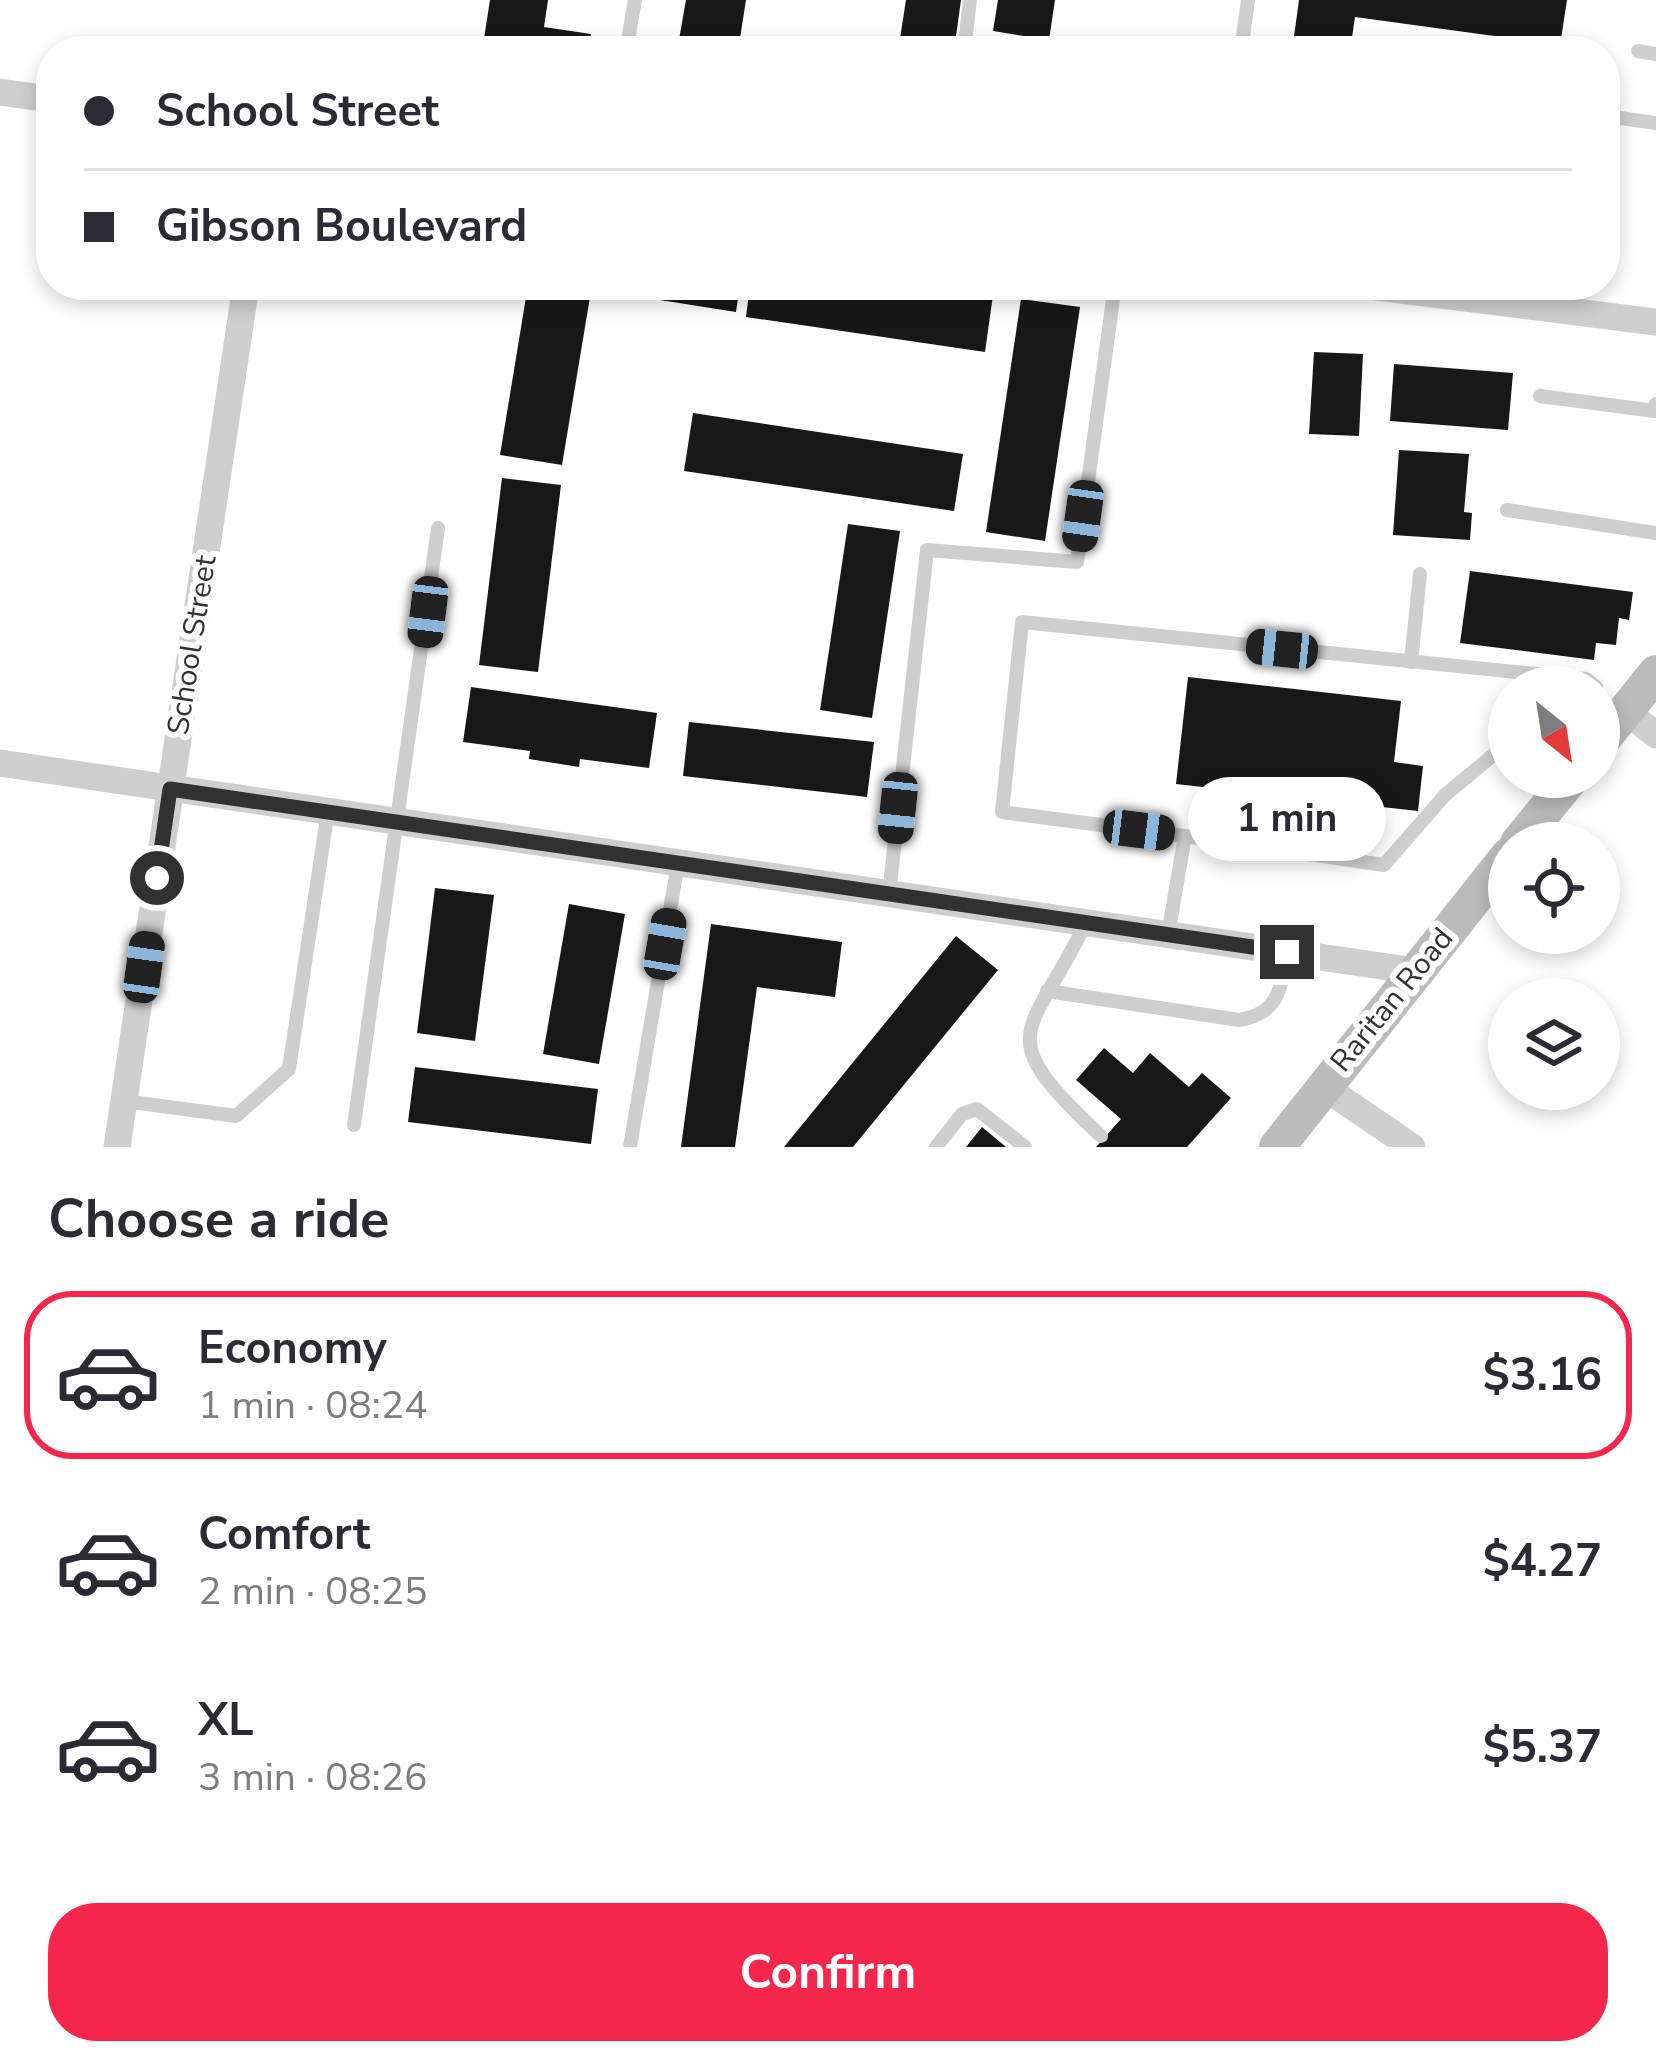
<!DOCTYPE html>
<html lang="en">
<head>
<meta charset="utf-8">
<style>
	body { margin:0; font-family:"Nunito Sans",sans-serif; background:#f7f7f7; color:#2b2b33; height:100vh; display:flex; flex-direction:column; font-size:45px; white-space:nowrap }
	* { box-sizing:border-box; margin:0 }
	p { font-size:39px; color:#7c7c81 }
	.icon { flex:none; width:66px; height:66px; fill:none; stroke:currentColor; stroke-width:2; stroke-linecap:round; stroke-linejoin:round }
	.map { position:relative; height:1147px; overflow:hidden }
	.side { display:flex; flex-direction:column; background:#fff; flex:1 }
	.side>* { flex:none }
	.top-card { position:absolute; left:36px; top:36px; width:1584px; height:264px; border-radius:48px; box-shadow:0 6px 18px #0003; display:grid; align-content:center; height:264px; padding:0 48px; background:#fff }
	.needle { width:78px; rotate:150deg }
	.fabs { position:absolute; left:1488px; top:666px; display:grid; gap:24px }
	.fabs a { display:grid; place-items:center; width:132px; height:132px; border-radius:50%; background:#fff; box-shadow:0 6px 18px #0003; font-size:60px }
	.end { position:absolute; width:54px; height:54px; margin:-27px; border:15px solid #313131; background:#fff; box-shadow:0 0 0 6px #fff }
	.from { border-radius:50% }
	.bubble { position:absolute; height:84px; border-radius:42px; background:#fff; box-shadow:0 6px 18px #0003; font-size:39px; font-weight:700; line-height:84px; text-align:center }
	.car { position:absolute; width:36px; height:72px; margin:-36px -18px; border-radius:15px; box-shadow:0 0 9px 3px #0007; background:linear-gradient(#222 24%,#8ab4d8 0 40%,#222 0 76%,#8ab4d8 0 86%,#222 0) }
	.top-card b { display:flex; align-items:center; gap:42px; height:114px; font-size:45px }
	.top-card b+b { border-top:3px solid #e1e1e2 }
	.top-card i { width:30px; height:30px; background:#2b2b33 }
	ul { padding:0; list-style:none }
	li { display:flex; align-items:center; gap:36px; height:168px; margin:0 24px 18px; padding:0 24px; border:6px solid transparent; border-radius:48px }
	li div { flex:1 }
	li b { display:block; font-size:45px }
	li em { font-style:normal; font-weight:700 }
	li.on { border-color:#f5264b }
	li>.icon { width:108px; height:108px; stroke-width:1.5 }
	h2 { padding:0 48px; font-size:54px; line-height:144px }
	.primary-button { display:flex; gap:24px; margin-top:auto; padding:24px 48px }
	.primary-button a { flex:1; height:138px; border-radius:48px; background:#f5264b; color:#fff; font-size:48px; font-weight:700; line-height:138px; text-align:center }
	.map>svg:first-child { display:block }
	.building { fill:#181818 }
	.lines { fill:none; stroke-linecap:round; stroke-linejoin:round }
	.lane { stroke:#cecece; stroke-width:14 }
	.street { stroke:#cecece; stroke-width:27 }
	.secondary { stroke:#bbb; stroke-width:36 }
	.route { stroke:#313131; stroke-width:15 }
	.labels { text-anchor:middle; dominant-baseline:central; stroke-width:12; stroke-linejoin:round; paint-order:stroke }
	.street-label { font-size:30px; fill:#313131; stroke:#fff }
</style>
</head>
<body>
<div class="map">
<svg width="1656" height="1147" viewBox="0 0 1656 1147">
	<rect width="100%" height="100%" fill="#fff"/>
	<g class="building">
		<polygon points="490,0 548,0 544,27 591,34 588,51 482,51"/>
		<polygon points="686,0 746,0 738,51 677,51"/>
		<polygon points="906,0 961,0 954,51 898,51"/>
		<polygon points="998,0 1055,0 1049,40 993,31"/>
		<polygon points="1299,0 1567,0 1561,39 1570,41 1568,51 1507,51 1509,38 1355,17 1350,51 1292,51"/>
		<polygon points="528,285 592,285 562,465 500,455"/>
		<polygon points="623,285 740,285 736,312 622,294"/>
		<polygon points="750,285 927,285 993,295 985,352 746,317"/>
		<polygon points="1021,299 1080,307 1045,541 986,532"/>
		<polygon points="1314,352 1363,354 1359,436 1309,434"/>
		<polygon points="1394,364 1513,373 1508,430 1390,421"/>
		<polygon points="693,413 963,454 954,511 684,471"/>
		<polygon points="1399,450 1469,454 1464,512 1472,513 1470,540 1393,535"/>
		<polygon points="502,478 561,485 538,672 479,665"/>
		<polygon points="848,524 900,531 872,718 820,710"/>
		<polygon points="1470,571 1633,592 1629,620 1619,618 1616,645 1596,643 1594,660 1460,643"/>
		<polygon points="1188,677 1401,701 1394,762 1423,766 1418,811 1176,784"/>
		<polygon points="471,687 657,713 649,768 580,759 579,767 529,759 530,751 463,742"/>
		<polygon points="689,722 874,742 867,797 683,776"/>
		<polygon points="435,888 494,895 475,1041 417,1033"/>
		<polygon points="569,904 625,914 599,1064 543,1054"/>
		<polygon points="711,924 842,942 835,997 757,987 735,1147 681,1147"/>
		<polygon points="956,936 998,970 853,1147 784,1147"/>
		<polygon points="1104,1048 1133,1073 1150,1053 1189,1087 1202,1073 1231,1098 1187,1147 1096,1147 1121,1119 1076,1080"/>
		<polygon points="415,1067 598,1089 591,1144 408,1122"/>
		<polygon points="982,1127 1006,1147 966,1147"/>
	</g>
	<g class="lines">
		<g class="lane">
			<polyline points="626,51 635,0"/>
			<polyline points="964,51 970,0"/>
			<polyline points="1241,51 1248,0"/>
			<polyline points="1638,51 1656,54"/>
			<polyline points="1620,118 1656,123"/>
			<polyline points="1540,396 1655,411 1656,404"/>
			<polyline points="1507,510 1656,533"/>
			<polyline points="1411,662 1420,574"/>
			<polyline points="1185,836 1384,865 1445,795 1509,742"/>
			<polyline points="889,894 927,550 1077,562 1115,285"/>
			<path d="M1086,923C1028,1040 990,1032 1101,1136"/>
			<polyline points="1168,935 1185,836 1002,812 1022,622 1586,679 1596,687"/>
			<path d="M1047,991L1239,1020C1279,1014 1281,988 1287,952"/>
			<polyline points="124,1101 236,1116 289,1069 328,811"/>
			<polyline points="354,1125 438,528"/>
			<polyline points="630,1147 678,863"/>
			<polyline points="936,1147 962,1114 977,1109 1025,1147"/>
		</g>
		<g class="street">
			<polyline points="0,92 51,99"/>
			<polyline points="1361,285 1656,322"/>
			<polyline points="1626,711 1656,735"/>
			<polyline points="0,763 1415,971"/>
			<polyline points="1324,1087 1412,1147"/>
			<polyline points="117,1147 246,285"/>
		</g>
		<g class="secondary">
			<polyline points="1599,744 1656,673"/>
			<polyline points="1518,843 1572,777"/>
			<polyline points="1277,1147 1509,855"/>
		</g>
	</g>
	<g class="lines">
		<polyline class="route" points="157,878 170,789 1287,952"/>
	</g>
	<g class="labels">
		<g class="street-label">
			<text transform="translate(192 645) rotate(-81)">School Street</text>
			<text transform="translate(1392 1000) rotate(-51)">Raritan Road</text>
		</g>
	</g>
</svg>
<div class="fabs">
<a><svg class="needle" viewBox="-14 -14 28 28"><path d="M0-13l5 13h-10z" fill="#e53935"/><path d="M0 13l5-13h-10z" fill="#7c7c81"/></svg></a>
<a><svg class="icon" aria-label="locate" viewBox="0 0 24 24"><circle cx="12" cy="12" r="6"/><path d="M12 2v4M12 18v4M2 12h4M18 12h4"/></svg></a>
<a><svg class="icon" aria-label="layers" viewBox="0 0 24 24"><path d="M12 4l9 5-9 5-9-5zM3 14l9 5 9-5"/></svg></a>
</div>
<i class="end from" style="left:157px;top:878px"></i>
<i class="end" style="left:1287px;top:952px"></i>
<div class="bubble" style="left:1188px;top:777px;width:198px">1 min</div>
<i class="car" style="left:1083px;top:516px;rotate:188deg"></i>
<i class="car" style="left:428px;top:612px;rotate:187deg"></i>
<i class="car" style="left:1282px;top:649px;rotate:276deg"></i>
<i class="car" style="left:898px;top:808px;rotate:186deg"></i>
<i class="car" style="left:1139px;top:830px;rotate:97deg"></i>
<i class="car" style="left:665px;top:944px;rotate:10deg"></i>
<i class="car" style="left:144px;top:967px;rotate:8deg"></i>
<div class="top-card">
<b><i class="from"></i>School Street</b>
<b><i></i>Gibson Boulevard</b>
</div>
</div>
<section class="side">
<h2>Choose a ride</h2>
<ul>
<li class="on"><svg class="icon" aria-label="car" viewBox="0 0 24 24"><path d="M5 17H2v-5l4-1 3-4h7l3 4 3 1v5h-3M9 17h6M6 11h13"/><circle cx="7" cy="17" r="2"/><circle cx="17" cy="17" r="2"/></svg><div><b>Economy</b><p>1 min · 08:24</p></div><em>$3.16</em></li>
<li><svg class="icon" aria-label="car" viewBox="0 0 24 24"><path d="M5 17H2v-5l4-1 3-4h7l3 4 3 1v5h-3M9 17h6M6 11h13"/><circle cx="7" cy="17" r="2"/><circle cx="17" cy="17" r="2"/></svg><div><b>Comfort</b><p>2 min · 08:25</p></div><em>$4.27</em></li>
<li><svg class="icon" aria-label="car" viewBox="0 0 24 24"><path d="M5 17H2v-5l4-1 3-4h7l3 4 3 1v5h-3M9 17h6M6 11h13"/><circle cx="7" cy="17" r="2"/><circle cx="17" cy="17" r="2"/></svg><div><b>XL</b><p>3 min · 08:26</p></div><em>$5.37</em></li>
</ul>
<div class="primary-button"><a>Confirm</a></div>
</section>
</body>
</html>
